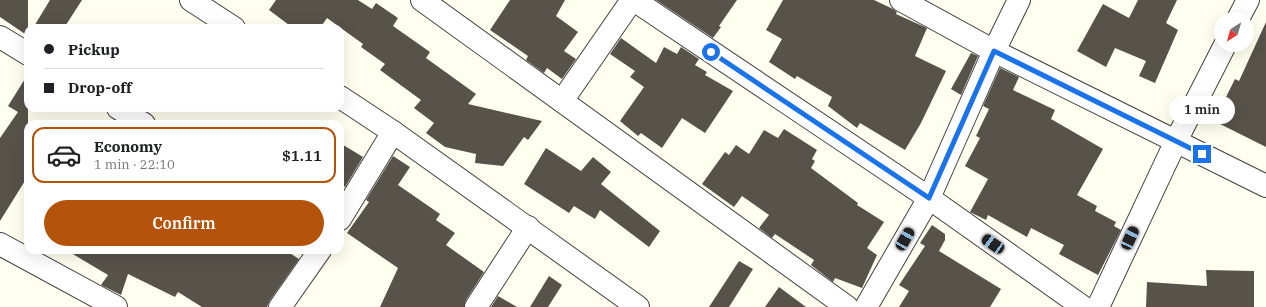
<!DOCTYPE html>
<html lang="en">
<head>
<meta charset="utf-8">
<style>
	body { margin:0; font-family:"IBM Plex Serif",serif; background:#f6f6f6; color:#202124; height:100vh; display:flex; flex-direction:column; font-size:15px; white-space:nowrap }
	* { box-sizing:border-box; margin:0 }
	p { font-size:13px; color:#757577 }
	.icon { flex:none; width:22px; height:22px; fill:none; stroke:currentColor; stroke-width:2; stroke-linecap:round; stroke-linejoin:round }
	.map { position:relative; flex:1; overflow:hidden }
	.drawer { position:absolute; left:24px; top:120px; width:320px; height:134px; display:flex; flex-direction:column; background:#fff; border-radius:12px; box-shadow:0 4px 16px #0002 }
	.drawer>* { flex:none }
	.guide { position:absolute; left:24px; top:24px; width:320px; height:88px; border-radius:12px; box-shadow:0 4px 16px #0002; display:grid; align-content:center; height:88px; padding:0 20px; background:#fff }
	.needle { width:26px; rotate:217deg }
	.fabs { position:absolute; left:1214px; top:12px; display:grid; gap:8px }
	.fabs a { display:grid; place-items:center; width:40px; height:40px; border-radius:50%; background:#fff; box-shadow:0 4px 16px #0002; font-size:20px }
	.end { position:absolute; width:18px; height:18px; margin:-9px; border:5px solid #1a73e8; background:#fff; box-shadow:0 0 0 2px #fff }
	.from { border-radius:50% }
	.bubble { position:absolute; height:28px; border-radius:14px; background:#fff; box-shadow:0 4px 16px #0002; font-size:13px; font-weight:600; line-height:28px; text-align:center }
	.car { position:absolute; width:12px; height:24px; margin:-12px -6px; border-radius:5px; box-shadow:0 0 3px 1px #0007; background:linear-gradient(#222 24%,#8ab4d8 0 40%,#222 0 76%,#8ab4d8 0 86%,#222 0) }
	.guide b { display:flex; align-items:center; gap:14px; height:38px; font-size:15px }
	.guide b+b { border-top:1px solid #e0e0e0 }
	.guide i { width:10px; height:10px; background:#202124 }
	ul { padding:7px 0 0; list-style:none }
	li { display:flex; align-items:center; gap:12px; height:56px; margin:0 8px 6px; padding:0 12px; border:2px solid transparent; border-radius:12px }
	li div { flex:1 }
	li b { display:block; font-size:15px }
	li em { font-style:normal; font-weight:600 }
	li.selected { border-color:#b45309 }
	li>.icon { width:36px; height:36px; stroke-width:1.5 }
	.primary-button { display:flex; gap:8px; margin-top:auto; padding:8px 20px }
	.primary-button a { flex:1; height:46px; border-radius:24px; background:#b45309; color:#fff; font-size:16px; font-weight:600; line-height:46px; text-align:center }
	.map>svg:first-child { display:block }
	.building { fill:#57524a }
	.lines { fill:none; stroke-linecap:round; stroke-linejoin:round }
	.street-casing { stroke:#414141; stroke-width:24 }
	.street { stroke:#fff; stroke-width:22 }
	.route { stroke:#1a73e8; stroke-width:5 }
</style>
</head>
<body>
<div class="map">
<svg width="1266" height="307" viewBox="0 0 1266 307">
	<rect width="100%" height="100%" fill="#ffffef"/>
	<g class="building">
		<polygon points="0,0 28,0 28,36 0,17"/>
		<polygon points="50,0 82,0 64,28 33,28"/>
		<polygon points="276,0 358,0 372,9 376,3 398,18 393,26 430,52 426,58 476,94 468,104 542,121 528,140 524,137 503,166 475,163 476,154 445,147 426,133 434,123 414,108 421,100 380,70 385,64 361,47 363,44 327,18 320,28 293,28 269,10"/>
		<polygon points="510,0 565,0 556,16 578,32 564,51 576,59 562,79 547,68 544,73 526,60 528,56 490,30"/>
		<polygon points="656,0 737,0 719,26 721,27 713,38"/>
		<polygon points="783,0 874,0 893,9 897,12 896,14 927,28 915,56 946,71 921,123 905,150 860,123 857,128 828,106 832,97 797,76 795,79 769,62 782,39 766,30"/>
		<polygon points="1138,0 1177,0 1166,23 1178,30 1155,83 1139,76 1146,61 1115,48 1106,67 1077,51 1103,4 1129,18"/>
		<polygon points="1266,22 1266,147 1214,121 1235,79 1239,81"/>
		<polygon points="621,38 656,63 664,47 677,54 681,47 699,59 695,65 707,72 705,75 733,91 705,133 682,118 662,148 641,133 638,136 620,121 644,87 630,77 635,71 610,54"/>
		<polygon points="971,53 978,56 961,95 951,89"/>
		<polygon points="1000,68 1019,77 1013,90 1055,110 1051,119 1103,149 1077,195 1097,206 1095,211 1116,222 1114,226 1121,230 1098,275 1059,254 1064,245 1031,228 1027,237 988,215 986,220 970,212 988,179 965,166 980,138 976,136 989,109 983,106"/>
		<polygon points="28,74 28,176 0,221 0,138 18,112 8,106"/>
		<polygon points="784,129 817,150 812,159 815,161 811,168 858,203 857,205 884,222 867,248 877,255 862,288 835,278 833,282 811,265 814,260 775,234 772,238 759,228 769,215 742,196 734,207 702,184 725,152 729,155 736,145 749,154 764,130 778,138"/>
		<polygon points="340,143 363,157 345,187 340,184"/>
		<polygon points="546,148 581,171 593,157 611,172 601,184 660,231 649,247 600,210 595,219 574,206 569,213 524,184"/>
		<polygon points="393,156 410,167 398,185 440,214 436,220 455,233 446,245 484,272 466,300 464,307 380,307 398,268 347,233 369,202 366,200"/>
		<polygon points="932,225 945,234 945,240 939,251 1001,289 990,307 899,307 909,291 899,285 925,246 920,243"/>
		<polygon points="66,250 285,250 299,259 270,300 267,307 202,307 178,292 175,297 128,274 121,295 101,285 108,275"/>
		<polygon points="739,261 753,269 729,307 709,307"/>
		<polygon points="1206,270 1254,271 1254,307 1146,307 1147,282 1207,286"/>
		<polygon points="549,276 562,285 548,307 530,307"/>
		<polygon points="779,287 806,307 765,307"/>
		<polygon points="498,296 517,307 491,307"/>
	</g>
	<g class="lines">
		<defs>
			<g id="street">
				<polyline points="191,0 234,28"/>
				<polyline points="422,0 847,307"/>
				<polyline points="634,0 929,198 1083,307"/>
				<polyline points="901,0 994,51 1266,186"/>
				<polyline points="1238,19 1248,0"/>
				<polyline points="0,37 28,54"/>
				<polyline points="340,97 393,132 638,307"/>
				<polyline points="562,101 632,0"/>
				<polyline points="118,108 144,124"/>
				<polyline points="340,219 393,132"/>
				<polyline points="0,244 116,307"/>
				<polyline points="280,307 320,250"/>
				<polyline points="476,307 528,227"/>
				<polyline points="866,307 929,198 994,51 1019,0"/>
				<polyline points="1098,307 1176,141 1225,45"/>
			</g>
		</defs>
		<use href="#street" class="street-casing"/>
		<use href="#street" class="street"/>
	</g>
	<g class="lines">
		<polyline class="route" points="711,52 929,198 994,51 1202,154"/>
	</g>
</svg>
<div class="fabs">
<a><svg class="needle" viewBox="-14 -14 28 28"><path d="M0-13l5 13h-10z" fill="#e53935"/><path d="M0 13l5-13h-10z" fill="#757577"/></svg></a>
</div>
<i class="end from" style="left:711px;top:52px"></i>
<i class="end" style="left:1202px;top:154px"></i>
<div class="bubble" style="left:1169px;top:96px;width:66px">1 min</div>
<i class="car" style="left:1130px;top:238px;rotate:25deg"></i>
<i class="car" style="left:905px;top:239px;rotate:30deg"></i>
<i class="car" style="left:993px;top:244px;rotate:305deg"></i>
<div class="guide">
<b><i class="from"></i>Pickup</b>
<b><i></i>Drop-off</b>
</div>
<section class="drawer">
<ul>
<li class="selected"><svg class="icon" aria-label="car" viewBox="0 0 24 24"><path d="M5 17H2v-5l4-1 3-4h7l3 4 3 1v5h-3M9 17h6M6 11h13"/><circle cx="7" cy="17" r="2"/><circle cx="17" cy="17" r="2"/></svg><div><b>Economy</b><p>1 min · 22:10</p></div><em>$1.11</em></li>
</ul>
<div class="primary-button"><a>Confirm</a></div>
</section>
</div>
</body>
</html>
